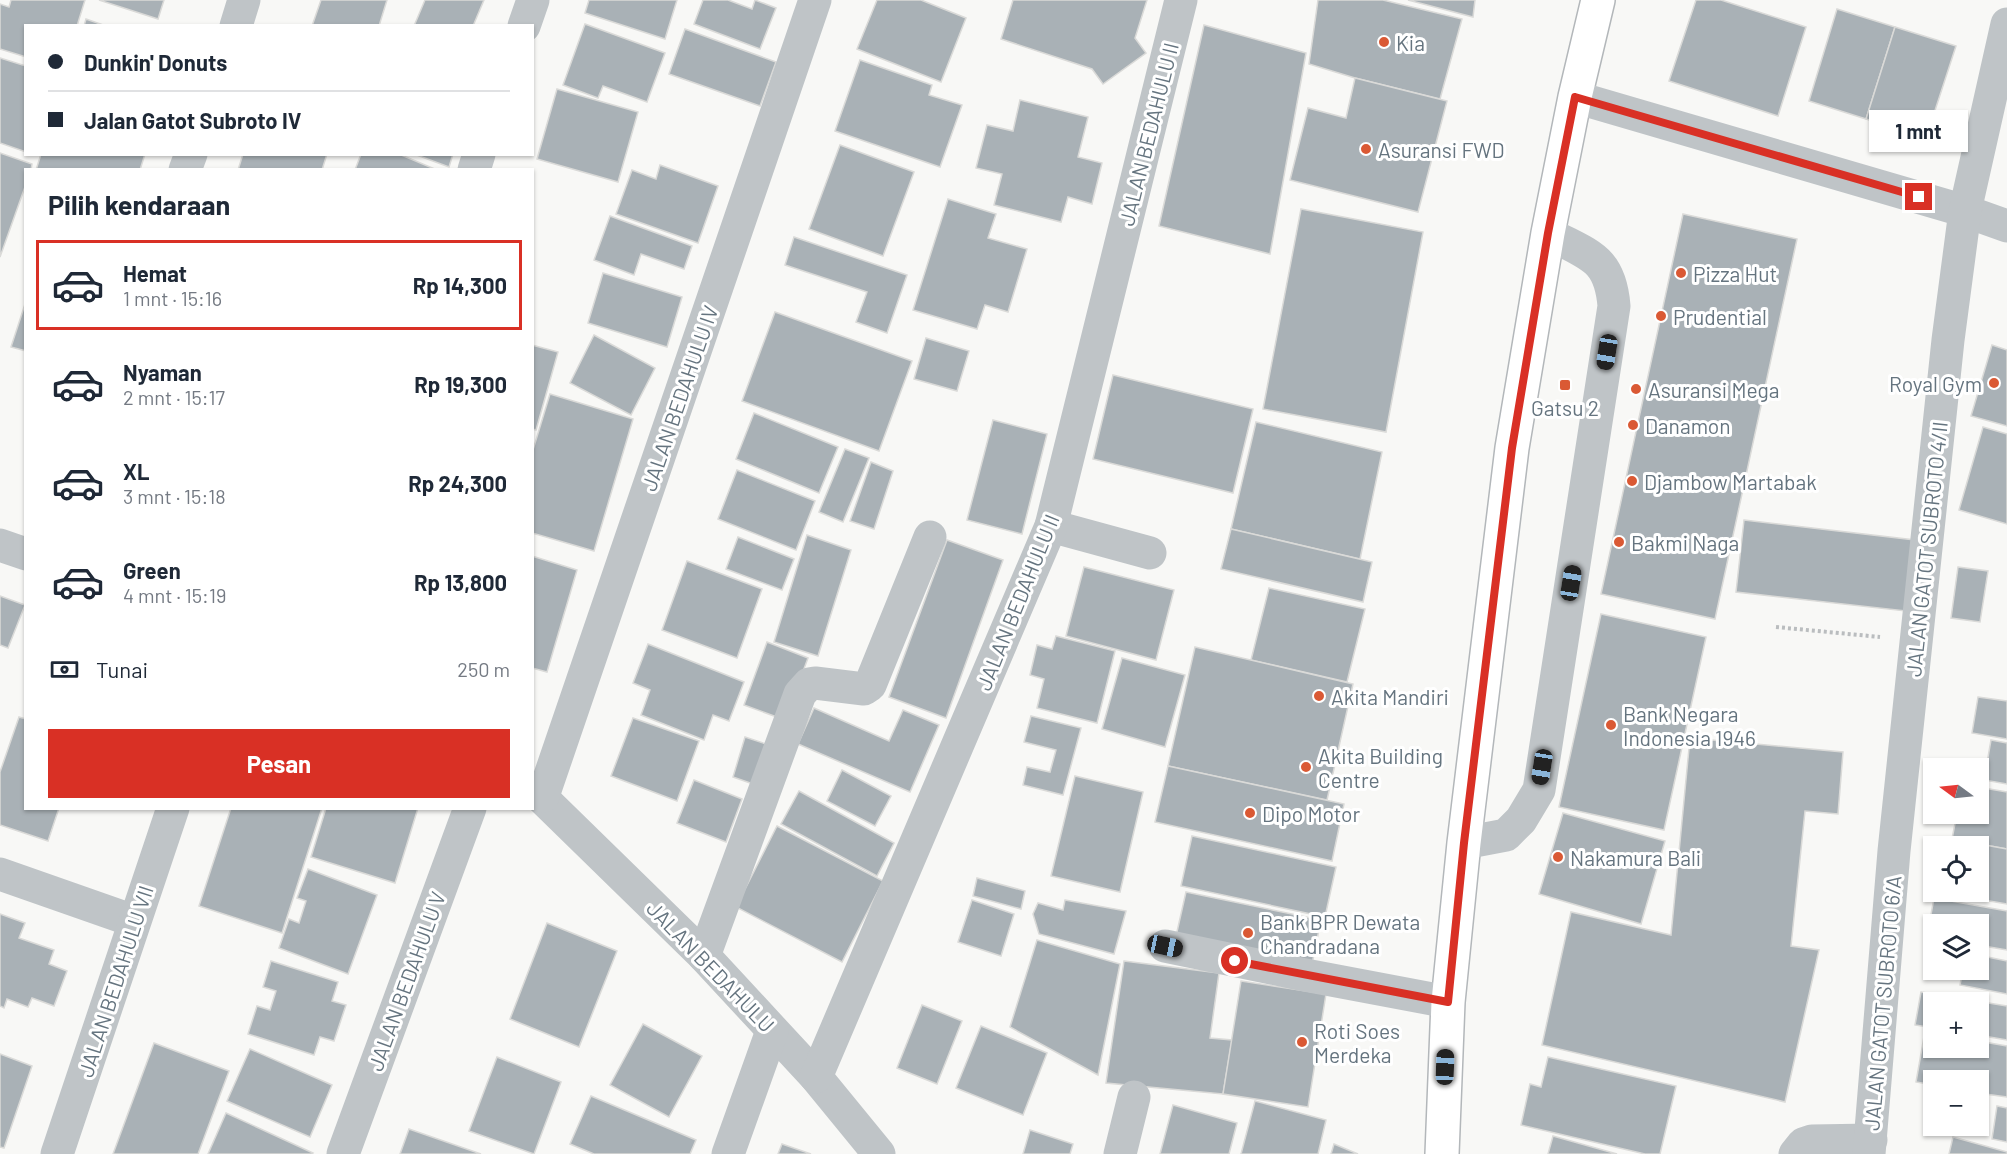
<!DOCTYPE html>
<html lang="id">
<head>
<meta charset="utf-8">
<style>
	body { margin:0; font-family:Barlow,sans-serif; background:#f6f6f7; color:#1f2937; height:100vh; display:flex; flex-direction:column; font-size:22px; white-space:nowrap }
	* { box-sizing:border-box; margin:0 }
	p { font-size:20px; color:#747a83 }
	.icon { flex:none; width:33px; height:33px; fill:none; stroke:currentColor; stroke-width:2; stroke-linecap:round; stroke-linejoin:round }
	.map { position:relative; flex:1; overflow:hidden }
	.panel { position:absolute; left:24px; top:168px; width:510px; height:642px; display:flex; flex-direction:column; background:#fff; border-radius:0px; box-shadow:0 2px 4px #0004 }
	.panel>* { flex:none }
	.guide { position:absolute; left:24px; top:24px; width:510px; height:132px; border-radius:0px; box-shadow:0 2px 4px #0004; display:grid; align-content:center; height:132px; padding:0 24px; background:#fff }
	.needle { width:39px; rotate:285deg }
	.tools { position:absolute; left:1923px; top:758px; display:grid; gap:12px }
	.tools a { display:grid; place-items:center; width:66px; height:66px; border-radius:0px; background:#fff; box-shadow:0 2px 4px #0004; font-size:30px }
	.end { position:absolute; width:27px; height:27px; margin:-14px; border:8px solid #d93025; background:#fff; box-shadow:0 0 0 3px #fff }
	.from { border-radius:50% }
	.bubble { position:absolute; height:42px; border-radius:0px; background:#fff; box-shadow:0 2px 4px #0004; font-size:20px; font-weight:700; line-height:42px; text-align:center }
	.car { position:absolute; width:18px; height:36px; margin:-18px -9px; border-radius:8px; box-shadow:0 0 4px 2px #0007; background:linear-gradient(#222 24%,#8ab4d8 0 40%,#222 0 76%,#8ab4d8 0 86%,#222 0) }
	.guide b { display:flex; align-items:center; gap:21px; height:57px; font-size:22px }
	.guide b+b { border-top:2px solid #e0e1e3 }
	.guide i { width:15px; height:15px; background:#1f2937 }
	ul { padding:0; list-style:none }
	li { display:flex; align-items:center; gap:18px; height:90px; margin:0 12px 9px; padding:0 12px; border:3px solid transparent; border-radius:0px }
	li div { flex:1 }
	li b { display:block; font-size:22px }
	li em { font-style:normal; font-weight:700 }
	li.on { border-color:#d93025 }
	li>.icon { width:54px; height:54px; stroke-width:1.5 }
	h2 { padding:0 24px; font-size:27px; line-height:72px }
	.pay { display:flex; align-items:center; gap:15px; height:66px; padding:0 24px; font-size:22px }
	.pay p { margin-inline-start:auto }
	.action { display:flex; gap:12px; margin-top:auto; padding:12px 24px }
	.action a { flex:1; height:69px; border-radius:0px; background:#d93025; color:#fff; font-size:24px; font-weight:700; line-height:69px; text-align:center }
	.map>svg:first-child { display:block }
	.building { fill:#a9b1b6; stroke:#dadad8; stroke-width:1.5 }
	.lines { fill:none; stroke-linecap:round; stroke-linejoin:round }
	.highway-casing { stroke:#b3b7ba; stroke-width:36 }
	.path { stroke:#babdbf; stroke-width:4; stroke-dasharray:3 3; stroke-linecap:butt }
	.minor { stroke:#bfc4c7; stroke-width:33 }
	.highway { stroke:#fff; stroke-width:33 }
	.route { stroke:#d93025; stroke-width:8 }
	.poi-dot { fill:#da5934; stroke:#fff; stroke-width:2 }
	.labels { text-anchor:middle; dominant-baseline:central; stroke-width:6; stroke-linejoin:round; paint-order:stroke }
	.poi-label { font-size:21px; fill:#65747f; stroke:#fff; text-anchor:start }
	.street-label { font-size:21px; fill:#65747f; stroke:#fff }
</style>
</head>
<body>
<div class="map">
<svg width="2007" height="1154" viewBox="0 0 2007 1154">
	<rect width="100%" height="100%" fill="#f8f8f6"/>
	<g class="building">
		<polygon points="11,0 85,0 77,26 26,26 26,57 0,49 0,4 9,7"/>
		<polygon points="99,0 164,0 158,19"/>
		<polygon points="321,0 387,0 379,26 312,26"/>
		<polygon points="425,0 484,0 473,26 414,26"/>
		<polygon points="589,0 677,0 665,39 585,13"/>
		<polygon points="703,0 728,0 752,9 755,0 776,8 760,49 694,24"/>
		<polygon points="877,0 921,0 966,18 941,82 857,49"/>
		<polygon points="1013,0 1147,0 1135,38 1146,53 1103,84 1092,69 1001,39"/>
		<polygon points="1318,0 1383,0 1462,19 1440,99 1355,78 1309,64"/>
		<polygon points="1408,0 1475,0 1473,17"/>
		<polygon points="1696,0 1721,0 1806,27 1778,116 1669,81"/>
		<polygon points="1837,9 1895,27 1866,119 1809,101"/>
		<polygon points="86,19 106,26 84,26"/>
		<polygon points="585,24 665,53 647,102 603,86 598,98 563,85"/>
		<polygon points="1204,25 1306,53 1270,254 1159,226"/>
		<polygon points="1895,27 1956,46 1926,138 1866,119"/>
		<polygon points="685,29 776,62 760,106 669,74"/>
		<polygon points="0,58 26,66 26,152 0,143"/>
		<polygon points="860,60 932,85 929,95 962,105 940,167 835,131"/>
		<polygon points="1355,78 1447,101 1418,212 1290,180 1308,108 1346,118"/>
		<polygon points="557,89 638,112 618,182 537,159"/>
		<polygon points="1020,100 1088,117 1078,157 1102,163 1092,204 1068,197 1061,222 994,205 1002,174 976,168 987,125 1013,131"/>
		<polygon points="840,145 914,172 883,256 809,229"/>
		<polygon points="0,153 32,164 31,170 26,170 26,184 0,257"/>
		<polygon points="41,154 145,154 140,170 36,170"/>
		<polygon points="243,154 327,154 322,170 238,170"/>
		<polygon points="361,154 399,154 437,170 355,170"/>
		<polygon points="414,154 453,154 449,167"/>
		<polygon points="660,165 718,186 698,243 616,214 632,170 656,179"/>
		<polygon points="948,199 996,214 988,238 1027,249 1008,312 985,305 977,329 913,310"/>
		<polygon points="1301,209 1423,232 1386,432 1263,409"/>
		<polygon points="1683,214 1797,239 1715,619 1601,594"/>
		<polygon points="610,216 692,246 684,269 641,254 634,275 594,260"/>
		<polygon points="794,237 907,275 887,333 856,322 867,292 785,265"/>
		<polygon points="603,273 682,297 667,347 588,323"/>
		<polygon points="26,301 26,351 11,347"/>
		<polygon points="775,312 912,361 879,451 742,401"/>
		<polygon points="594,335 655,368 631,415 570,383"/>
		<polygon points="926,338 969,351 957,391 914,379"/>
		<polygon points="532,345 558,352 536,430 532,429"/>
		<polygon points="1992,345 2007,350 2007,426 1971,416"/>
		<polygon points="1113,375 1253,409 1233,493 1093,459"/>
		<polygon points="550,394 633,419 594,551 532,533 532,453"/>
		<polygon points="754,413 838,447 819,493 736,459"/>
		<polygon points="993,420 1047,434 1022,534 967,520"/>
		<polygon points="1256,422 1382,452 1360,559 1231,529"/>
		<polygon points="1983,427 2007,434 2007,524 1959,510"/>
		<polygon points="845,449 869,458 843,522 819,512"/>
		<polygon points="871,462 893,471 874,529 850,521"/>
		<polygon points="737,470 815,501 796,550 718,519"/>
		<polygon points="1744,520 1915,540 1906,611 1736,592"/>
		<polygon points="1231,529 1372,562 1363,602 1221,569"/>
		<polygon points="807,535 851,550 818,656 774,642"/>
		<polygon points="738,537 794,559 782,590 726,569"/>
		<polygon points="947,540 1003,560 946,718 889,697"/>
		<polygon points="532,556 577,570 547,672 532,668"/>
		<polygon points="687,561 762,589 737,658 662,630"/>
		<polygon points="1084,567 1174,590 1156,660 1066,636"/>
		<polygon points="1958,567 1988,571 1980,622 1951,618"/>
		<polygon points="1269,588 1365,609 1347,682 1251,660"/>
		<polygon points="0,596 25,605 8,648 0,645"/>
		<polygon points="1601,614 1706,637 1664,830 1559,807"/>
		<polygon points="1056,636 1115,651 1097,723 1037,708 1044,679 1030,675 1037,645 1052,649"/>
		<polygon points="767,642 808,658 785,720 744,705"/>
		<polygon points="648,644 744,682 729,721 713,715 704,740 641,715 650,690 633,683"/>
		<polygon points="1195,647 1353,684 1327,800 1168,766"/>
		<polygon points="1122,658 1185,675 1165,747 1102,729"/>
		<polygon points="1978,697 2007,701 2007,739 1972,733"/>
		<polygon points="814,708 889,741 903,710 939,725 910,792 798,744"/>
		<polygon points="1031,716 1081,728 1063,795 1023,785 1027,767 1050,772 1056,750 1024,742"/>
		<polygon points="19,717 26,719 26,808 59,808 48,841 0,825 0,772"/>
		<polygon points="633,718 699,741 677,801 611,776"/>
		<polygon points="745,737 766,744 753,784 733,777"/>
		<polygon points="1690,738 1843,752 1838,814 1805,811 1791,946 1819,950 1785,1102 1542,1045 1571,912 1671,935"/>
		<polygon points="1991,740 2007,743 2007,784 1984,780"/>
		<polygon points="1168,766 1344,804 1332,861 1155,822"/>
		<polygon points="842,770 891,796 875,826 827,801"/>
		<polygon points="1075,776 1143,792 1120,892 1051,876"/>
		<polygon points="694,780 742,799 726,842 677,823"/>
		<polygon points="1978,787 2007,792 2007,849 1952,839 1957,813 1978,813"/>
		<polygon points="799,791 894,843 877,876 781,824"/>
		<polygon points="231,808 322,808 282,933 199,906"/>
		<polygon points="326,808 418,808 395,883 311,857"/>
		<polygon points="1563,813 1665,841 1641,924 1539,894"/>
		<polygon points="777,826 883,881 842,962 736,907"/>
		<polygon points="1192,836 1336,867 1325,917 1181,886"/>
		<polygon points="1952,839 2007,849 2007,904 1943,893 1943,891 1978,891 1978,846 1951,846"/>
		<polygon points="308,869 377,895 348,974 279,948 289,919 299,923 306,901 297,898"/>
		<polygon points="977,878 1025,891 1021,909 973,896"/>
		<polygon points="1186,892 1321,920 1310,974 1174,945"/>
		<polygon points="1934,898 2007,911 2007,950 1978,945 1978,924 1934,924 1934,937 1927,936"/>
		<polygon points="972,900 1014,914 1001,956 958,942"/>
		<polygon points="1065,900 1126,911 1114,954 1039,934 1033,914 1038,903 1063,910"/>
		<polygon points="0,914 25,923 19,938 54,950 49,964 67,971 54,1006 32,998 28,1007 7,999 4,1008 0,1006"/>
		<polygon points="547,923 617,951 579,1047 510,1019"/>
		<polygon points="1037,940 1120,964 1098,1075 1010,1027"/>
		<polygon points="1978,955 2007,961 2007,994 1960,985 1963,969 1978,969"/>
		<polygon points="271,961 338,982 332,1001 346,1005 334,1041 320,1037 314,1055 248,1034 257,1006 270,1010 276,991 263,987"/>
		<polygon points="1124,961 1219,973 1210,1038 1232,1040 1223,1094 1106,1083"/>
		<polygon points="1241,981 1326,994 1308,1107 1223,1094"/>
		<polygon points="1921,992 2007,1006 2007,1040 1978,1035 1978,1002 1934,1002 1934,1028 1915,1025"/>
		<polygon points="922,1005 962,1021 937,1084 897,1068"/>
		<polygon points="643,1024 702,1056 669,1117 610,1085"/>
		<polygon points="981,1026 1047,1053 1023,1115 956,1088"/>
		<polygon points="1925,1031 1934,1033 1934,1047 1978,1047 1978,1041 2007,1046 2007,1097 1978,1093 1978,1080 1934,1080 1934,1085 1916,1082"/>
		<polygon points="154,1043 229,1071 198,1154 113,1154"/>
		<polygon points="250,1049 332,1085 310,1137 227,1101"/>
		<polygon points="0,1054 32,1066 4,1148 0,1147"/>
		<polygon points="497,1057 561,1082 534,1154 469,1131"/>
		<polygon points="1548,1057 1676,1086 1660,1154 1645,1154 1521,1125 1530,1084 1541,1087"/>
		<polygon points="591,1096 696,1140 690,1154 594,1154 570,1144"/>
		<polygon points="1255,1101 1326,1120 1318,1154 1241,1154"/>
		<polygon points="1173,1105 1237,1123 1229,1154 1160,1154"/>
		<polygon points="1997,1106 2007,1108 2007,1142 1992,1139"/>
		<polygon points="226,1113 313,1153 312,1154 208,1154"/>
		<polygon points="409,1129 481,1154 400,1154"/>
		<polygon points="1030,1130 1073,1144 1070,1154 1023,1154"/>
		<polygon points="1553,1136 1617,1154 1548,1154"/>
		<polygon points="1953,1137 2007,1152 2007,1154 1949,1154"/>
		<polygon points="782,1144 811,1154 778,1154"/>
		<polygon points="1334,1144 1358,1154 1331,1154"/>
	</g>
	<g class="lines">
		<defs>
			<polyline id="highway" points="1442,1154 1448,1002 1464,843 1512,448 1548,233 1575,97 1598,0"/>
		</defs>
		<use href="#highway" class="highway-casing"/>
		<polyline class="path" points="1776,627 1880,637"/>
		<g class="minor">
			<polyline points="236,26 244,0"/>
			<polyline points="524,26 533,0"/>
			<polyline points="1575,97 1965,211 2007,226"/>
			<polyline points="185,170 191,154"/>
			<polyline points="474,170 479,154"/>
			<polyline points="1051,526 1150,553"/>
			<polyline points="0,545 26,554"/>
			<polyline points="532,788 704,956 816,1077 879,1154"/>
			<polyline points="543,796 815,0"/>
			<path d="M1464,843L1506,835L1521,820L1539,790L1614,306C1610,256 1587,255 1548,233"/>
			<polyline points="0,874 134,921"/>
			<polyline points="1165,946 1305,975 1448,1002"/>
			<polyline points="704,956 800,694 809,684 815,683 864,689 870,685 930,537"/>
			<polyline points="816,1077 1051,526 1181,0"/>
			<polyline points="57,1154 173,808"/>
			<polyline points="343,1154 470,808"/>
			<polyline points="728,1154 772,1031"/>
			<polyline points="1120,1154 1134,1097"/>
			<polyline points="1795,1154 1803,1144 1812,1141 1871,1140"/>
			<polyline points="1869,1154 1894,851 1948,340 1965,211 2007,24"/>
		</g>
		<use href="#highway" class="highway"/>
	</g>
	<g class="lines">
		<polyline class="route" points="1235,961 1448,1002 1464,843 1512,448 1548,233 1575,97 1919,197"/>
	</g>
	<g class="poi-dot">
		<circle cx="1384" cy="42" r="6"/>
		<circle cx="1366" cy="149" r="6"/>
		<circle cx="1681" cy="273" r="6"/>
		<circle cx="1661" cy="316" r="6"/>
		<circle cx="1994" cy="383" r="6"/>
		<rect x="1559" y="379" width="12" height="12" rx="3"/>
		<circle cx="1636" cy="389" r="6"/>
		<circle cx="1633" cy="425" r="6"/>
		<circle cx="1632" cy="481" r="6"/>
		<circle cx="1619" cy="542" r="6"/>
		<circle cx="1319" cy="696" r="6"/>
		<circle cx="1611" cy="725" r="6"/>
		<circle cx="1306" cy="767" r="6"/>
		<circle cx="1250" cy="813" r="6"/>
		<circle cx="1558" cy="857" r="6"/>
		<circle cx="1248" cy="933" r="6"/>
		<circle cx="1302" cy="1042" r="6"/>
	</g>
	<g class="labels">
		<g class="poi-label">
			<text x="1396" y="42">Kia</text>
			<text x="1378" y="149">Asuransi FWD</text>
			<text x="1693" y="273">Pizza Hut</text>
			<text x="1673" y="316">Prudential</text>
			<text x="1982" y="383" text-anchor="end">Royal Gym</text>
			<text x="1648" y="389">Asuransi Mega</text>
			<text x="1565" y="407" text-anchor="middle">Gatsu 2</text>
			<text x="1645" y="425">Danamon</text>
			<text x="1644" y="481">Djambow Martabak</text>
			<text x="1631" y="542">Bakmi Naga</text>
			<text x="1331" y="696">Akita Mandiri</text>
			<text x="1623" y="713">Bank Negara<tspan x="1623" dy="24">Indonesia 1946</tspan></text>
			<text x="1318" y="755">Akita Building<tspan x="1318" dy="24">Centre</tspan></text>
			<text x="1262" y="813">Dipo Motor</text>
			<text x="1570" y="857">Nakamura Bali</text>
			<text x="1260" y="921">Bank BPR Dewata<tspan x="1260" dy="24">Chandradana</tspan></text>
			<text x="1314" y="1030">Roti Soes<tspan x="1314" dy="24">Merdeka</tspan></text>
		</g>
		<g class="street-label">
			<text transform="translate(1148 134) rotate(-76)">JALAN BEDAHULU II</text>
			<text transform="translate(679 398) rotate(-71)">JALAN BEDAHULU IV</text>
			<text transform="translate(1926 549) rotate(-84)">JALAN GATOT SUBROTO 4/II</text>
			<text transform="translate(1017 602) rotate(-68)">JALAN BEDAHULU II</text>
			<text transform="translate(711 966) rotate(46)">JALAN BEDAHULU</text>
			<text transform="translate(115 981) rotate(-72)">JALAN BEDAHULU VII</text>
			<text transform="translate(406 981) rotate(-70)">JALAN BEDAHULU V</text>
			<text transform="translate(1882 1003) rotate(-85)">JALAN GATOT SUBROTO 6/A</text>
		</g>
	</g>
</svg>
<div class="tools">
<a><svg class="needle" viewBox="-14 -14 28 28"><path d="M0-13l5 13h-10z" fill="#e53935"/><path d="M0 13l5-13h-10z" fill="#747a83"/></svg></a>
<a><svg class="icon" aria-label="locate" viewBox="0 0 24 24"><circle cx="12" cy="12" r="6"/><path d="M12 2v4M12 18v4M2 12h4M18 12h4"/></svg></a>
<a><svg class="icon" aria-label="layers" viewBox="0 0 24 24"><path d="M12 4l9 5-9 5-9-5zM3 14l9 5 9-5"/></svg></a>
<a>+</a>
<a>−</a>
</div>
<i class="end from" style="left:1235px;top:961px"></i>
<i class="end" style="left:1919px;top:197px"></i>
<div class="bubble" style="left:1869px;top:110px;width:99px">1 mnt</div>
<i class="car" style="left:1607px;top:352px;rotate:189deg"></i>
<i class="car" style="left:1571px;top:583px;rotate:9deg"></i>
<i class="car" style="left:1542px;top:767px;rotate:189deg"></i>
<i class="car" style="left:1165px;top:946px;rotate:102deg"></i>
<i class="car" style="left:1445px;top:1067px;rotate:2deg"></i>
<div class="guide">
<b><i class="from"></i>Dunkin' Donuts</b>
<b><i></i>Jalan Gatot Subroto IV</b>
</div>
<section class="panel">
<h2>Pilih kendaraan</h2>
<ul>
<li class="on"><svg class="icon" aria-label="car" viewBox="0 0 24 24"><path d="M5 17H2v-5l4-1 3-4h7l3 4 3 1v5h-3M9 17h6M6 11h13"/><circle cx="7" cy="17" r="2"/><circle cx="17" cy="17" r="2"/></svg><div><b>Hemat</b><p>1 mnt · 15:16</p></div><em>Rp 14,300</em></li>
<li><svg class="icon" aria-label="car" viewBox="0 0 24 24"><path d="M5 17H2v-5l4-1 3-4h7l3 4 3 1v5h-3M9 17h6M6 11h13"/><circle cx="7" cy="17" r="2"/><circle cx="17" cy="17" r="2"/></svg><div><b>Nyaman</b><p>2 mnt · 15:17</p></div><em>Rp 19,300</em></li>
<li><svg class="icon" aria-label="car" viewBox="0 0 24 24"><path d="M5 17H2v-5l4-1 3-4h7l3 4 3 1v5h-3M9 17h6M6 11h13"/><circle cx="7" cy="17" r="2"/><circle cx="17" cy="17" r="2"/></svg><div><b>XL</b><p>3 mnt · 15:18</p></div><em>Rp 24,300</em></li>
<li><svg class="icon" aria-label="car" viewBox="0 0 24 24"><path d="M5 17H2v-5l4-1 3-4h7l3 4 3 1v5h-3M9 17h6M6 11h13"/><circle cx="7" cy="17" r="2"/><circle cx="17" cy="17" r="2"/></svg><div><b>Green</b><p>4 mnt · 15:19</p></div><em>Rp 13,800</em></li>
</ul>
<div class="pay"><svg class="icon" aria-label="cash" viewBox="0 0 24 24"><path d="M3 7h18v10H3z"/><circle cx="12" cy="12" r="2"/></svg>Tunai<p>250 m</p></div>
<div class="action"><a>Pesan</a></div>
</section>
</div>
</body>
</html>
